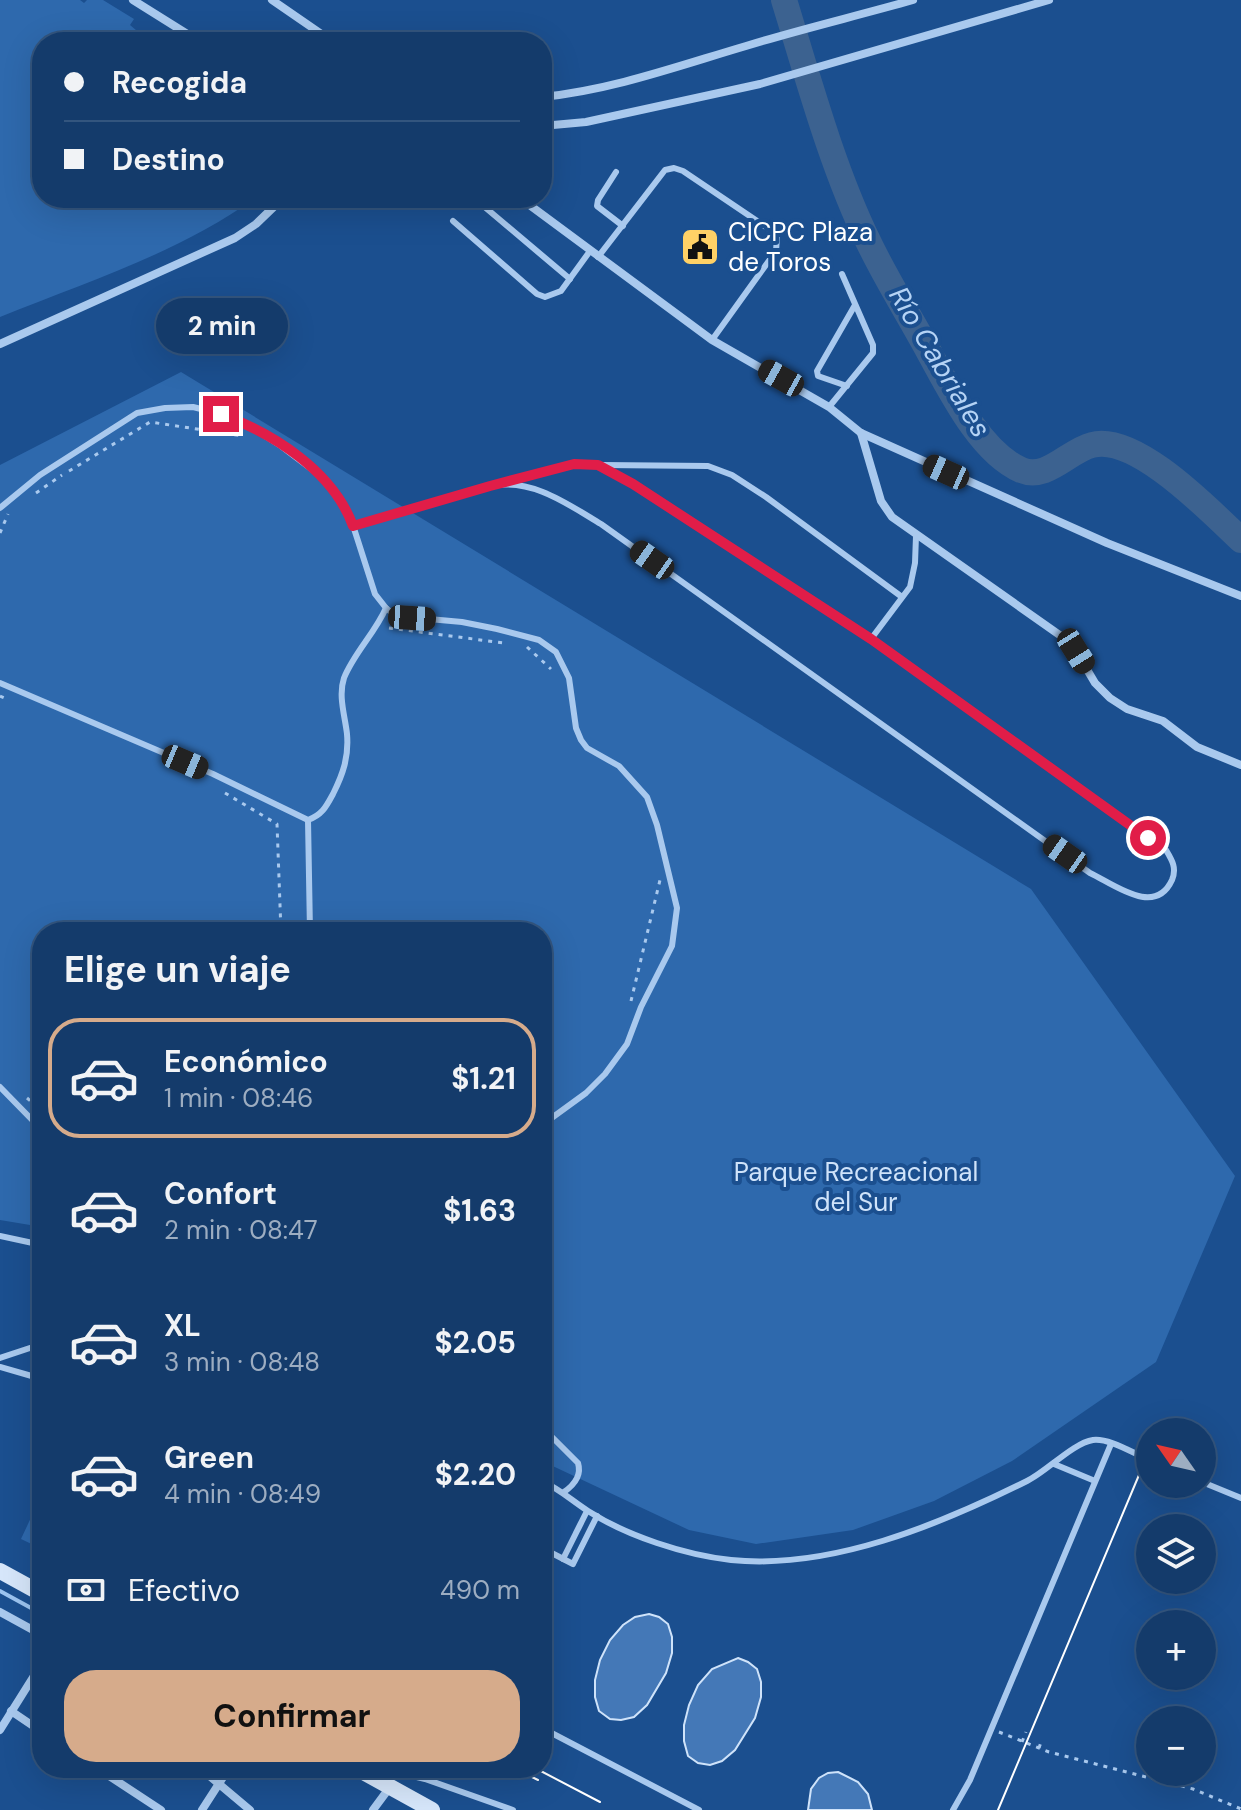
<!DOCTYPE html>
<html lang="es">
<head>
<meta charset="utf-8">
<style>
	body { margin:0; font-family:"DM Sans",sans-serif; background:#1d4271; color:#f1f3f6; height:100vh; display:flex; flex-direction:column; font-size:30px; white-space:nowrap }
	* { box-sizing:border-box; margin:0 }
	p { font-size:26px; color:#9dadc1 }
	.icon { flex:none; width:44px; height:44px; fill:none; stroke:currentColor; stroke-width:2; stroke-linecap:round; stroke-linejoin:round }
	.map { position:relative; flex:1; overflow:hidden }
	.drawer { position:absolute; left:32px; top:922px; width:520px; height:856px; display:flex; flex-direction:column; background:#143b6b; border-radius:32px; box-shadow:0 8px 32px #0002,0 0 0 2px #33557e }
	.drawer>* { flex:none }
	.banner { position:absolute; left:32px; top:32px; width:520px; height:176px; border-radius:32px; box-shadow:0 8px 32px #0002,0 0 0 2px #33557e; display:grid; align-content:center; height:176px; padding:0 32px; background:#143b6b }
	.needle { width:52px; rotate:304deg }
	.fabs { position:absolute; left:1136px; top:1418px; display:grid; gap:16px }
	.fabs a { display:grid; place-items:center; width:80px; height:80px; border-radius:50%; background:#143b6b; box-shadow:0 8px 32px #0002,0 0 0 2px #33557e; font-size:40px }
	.end { position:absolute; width:36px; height:36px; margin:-18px; border:10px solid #e11d48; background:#fff; box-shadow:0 0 0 4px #fff }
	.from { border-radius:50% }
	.bubble { position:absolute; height:56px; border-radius:28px; background:#143b6b; box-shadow:0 8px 32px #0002,0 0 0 2px #33557e; font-size:26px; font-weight:700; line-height:56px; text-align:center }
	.car { position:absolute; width:24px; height:48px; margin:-24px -12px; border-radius:10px; box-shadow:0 0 6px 2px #0007; background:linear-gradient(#222 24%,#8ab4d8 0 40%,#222 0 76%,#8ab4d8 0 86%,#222 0) }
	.banner b { display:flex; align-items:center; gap:28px; height:76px; font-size:30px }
	.banner b+b { border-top:2px solid #33557e }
	.banner i { width:20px; height:20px; background:#f1f3f6 }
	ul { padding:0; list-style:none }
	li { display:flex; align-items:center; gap:24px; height:120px; margin:0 16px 12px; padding:0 16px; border:4px solid transparent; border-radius:32px }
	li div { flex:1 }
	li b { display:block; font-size:30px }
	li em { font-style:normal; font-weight:700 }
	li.on { border-color:#d6ab8b }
	li>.icon { width:72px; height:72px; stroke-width:1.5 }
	h2 { padding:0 32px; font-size:36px; line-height:96px }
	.pay { display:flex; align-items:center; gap:20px; height:88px; padding:0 32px; font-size:30px }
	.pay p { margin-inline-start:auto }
	.action { display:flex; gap:16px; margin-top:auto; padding:16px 32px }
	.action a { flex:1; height:92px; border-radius:32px; background:#d6ab8b; color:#111; font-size:32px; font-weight:700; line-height:92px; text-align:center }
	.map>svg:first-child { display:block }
	.green { fill:#2e69ad }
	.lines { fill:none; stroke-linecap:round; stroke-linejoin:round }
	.stream { stroke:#9cc4f0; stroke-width:4 }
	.river { stroke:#3c6290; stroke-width:26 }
	.building { fill:#4478b7; stroke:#cfe3fa; stroke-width:2 }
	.path { stroke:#a9c9ee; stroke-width:3; stroke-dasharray:4 6; stroke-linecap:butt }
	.lane { stroke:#a9c9ee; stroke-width:6 }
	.street { stroke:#a9c9ee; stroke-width:8 }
	.secondary { stroke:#d6e6fa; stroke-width:16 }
	.tram { stroke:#fff; stroke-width:2 }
	.route { stroke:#e11d48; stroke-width:10 }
	.labels { text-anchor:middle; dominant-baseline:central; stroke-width:8; stroke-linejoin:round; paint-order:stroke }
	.poi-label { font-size:26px; fill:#fff; stroke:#1b4f8f; text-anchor:start }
	.park-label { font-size:26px; fill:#cfe3fa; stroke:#1b4f8f }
	.water-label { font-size:28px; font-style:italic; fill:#b5d3f5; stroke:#1b4f8f }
</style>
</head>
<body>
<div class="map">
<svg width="1241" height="1810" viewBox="0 0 1241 1810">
	<rect width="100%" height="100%" fill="#1b4f8f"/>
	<g class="green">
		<path d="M0,0H80L84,3L87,0H103L134,19L130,25L150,42H42V198H255C179,253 86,282 0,317Z"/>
		<polygon points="181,372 1031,889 1235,1176 1156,1362 1012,1461 934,1501 853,1530 756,1544 689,1530 542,1461 542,932 42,932 42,1227 0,1220 0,465"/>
		<polygon points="42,1494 42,1549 21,1539"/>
	</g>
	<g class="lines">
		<polyline class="stream" points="0,1591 42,1614"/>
		<path class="river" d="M784,0C808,78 832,167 868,241C886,279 909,315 929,352C950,390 980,452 1021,470C1047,481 1068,451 1092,445C1136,433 1211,512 1241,540"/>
	</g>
	<g class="building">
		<polygon points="649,1614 659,1617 668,1624 672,1637 672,1653 666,1673 647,1705 634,1717 621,1720 610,1719 599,1711 595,1697 595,1680 600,1660 610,1640 623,1625 635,1617"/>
		<polygon points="738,1658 748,1662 757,1669 761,1682 761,1697 755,1718 735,1750 722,1761 710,1765 698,1763 688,1756 684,1741 684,1725 689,1705 698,1685 712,1669"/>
		<polygon points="838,1772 858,1782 868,1794 872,1810 808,1810 811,1789 819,1778 828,1773"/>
	</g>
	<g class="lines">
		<g class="path">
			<polyline points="69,471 150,422 243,436"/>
			<polyline points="36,493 62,475"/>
			<polyline points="0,533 8,514"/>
			<polyline points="389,628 504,643"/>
			<polyline points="527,647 551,669"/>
			<polyline points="0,696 9,700"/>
			<polyline points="225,793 277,824 281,932"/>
			<polyline points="631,1001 660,880"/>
			<polyline points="27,1098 42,1111"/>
			<polyline points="999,1732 1049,1752 1193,1789 1241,1809"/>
			<polyline points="1022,1742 1026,1732"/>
			<polyline points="1039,1748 1042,1739"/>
		</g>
		<g class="lane">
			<polyline points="616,172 598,200 597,206 623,226"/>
			<polyline points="474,198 570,279"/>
			<polyline points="453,221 537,294 545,297 561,291 590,251"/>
			<polyline points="598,257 665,170 674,168 683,171 772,231 777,237 776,251 712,340"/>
			<polyline points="847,386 818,376 817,371 855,305"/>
			<polyline points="829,407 873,353 873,345 842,274"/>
			<polyline points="602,465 708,466 732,475 766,497 902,597"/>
			<polyline points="512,481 574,464 598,465 633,484 871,639"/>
			<polyline points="0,508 40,475 137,413 165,408 193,407 221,414 243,422 281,446 326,480 350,516 375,594 386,608 396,616 462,622 497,629 539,640 556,652 569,678 576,728 581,740 587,748 619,766 647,797 657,825 677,908 672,946 641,1007 627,1044 605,1074 586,1093 542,1125"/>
			<path d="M353,526L490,486C532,478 566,503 601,524L1090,873C1115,885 1155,917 1172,880C1177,868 1172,860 1166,850L871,639L910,587L915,563L916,536"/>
			<path d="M0,683L213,774L308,820C322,815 326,807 333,794C343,774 349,757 347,734C345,716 338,696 344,678C354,653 375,633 386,608"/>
			<polyline points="308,820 310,932"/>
			<polyline points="0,1087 42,1130"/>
			<polyline points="0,1236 42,1245"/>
			<polyline points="0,1358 42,1344"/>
			<polyline points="0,1367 42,1379"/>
			<path d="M542,1427L578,1463C582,1476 574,1485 564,1492"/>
			<polyline points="1054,1464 1095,1481"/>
			<path d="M542,1481C561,1490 571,1500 588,1511C627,1536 685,1555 731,1560C830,1570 939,1525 1027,1481C1046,1472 1073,1443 1093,1440C1110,1438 1134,1454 1150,1460"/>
			<polyline points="1202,1482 1241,1498"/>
			<polyline points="542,1548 573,1564 597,1516"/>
			<polyline points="563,1559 587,1511"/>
			<polyline points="542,1728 699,1810"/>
			<polyline points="379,1768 425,1779 513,1810"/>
			<polyline points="953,1810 970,1780 1111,1444"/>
		</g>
		<g class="street">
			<polyline points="133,0 200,42"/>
			<polyline points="272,0 333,42"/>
			<path d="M542,97C612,90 678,66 746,46C801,29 857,16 913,0"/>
			<polyline points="542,126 586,122 760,84 1049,0"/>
			<polyline points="520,198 712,340 829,407 861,433 1107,543 1241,596"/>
			<polyline points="0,344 235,238 256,224 283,198"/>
			<polyline points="861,433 881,501 892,517 1061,636 1076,651 1095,683 1110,698 1127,709 1163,721 1197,747 1241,765"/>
			<polyline points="0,1612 42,1635"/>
			<polyline points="11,1711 42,1732"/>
			<polyline points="0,1730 42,1663"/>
			<polyline points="97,1768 161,1810"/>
			<polyline points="200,1768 250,1810"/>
			<polyline points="202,1810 229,1768"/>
			<polyline points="373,1810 390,1787"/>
		</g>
		<g class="secondary">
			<polyline points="0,1571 42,1594"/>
			<polyline points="356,1768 432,1810"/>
		</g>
		<g class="tram">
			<polyline points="513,1768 538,1780"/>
			<polyline points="535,1768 600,1802"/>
			<polyline points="998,1810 1139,1475"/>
		</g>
	</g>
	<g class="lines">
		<path class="route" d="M221,414C274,434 333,471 353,526L490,486L574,464L598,465L633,484L871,639L1148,838"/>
	</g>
	<defs>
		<symbol id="civic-square" viewBox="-11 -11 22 22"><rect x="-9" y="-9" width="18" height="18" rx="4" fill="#ffd166" stroke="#1b4f8f"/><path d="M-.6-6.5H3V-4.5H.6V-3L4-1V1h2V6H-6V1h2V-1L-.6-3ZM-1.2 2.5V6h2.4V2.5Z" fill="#111"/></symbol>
	</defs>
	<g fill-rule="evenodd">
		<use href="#civic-square" x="678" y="225" width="44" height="44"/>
	</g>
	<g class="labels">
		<g class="poi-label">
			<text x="728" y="232">CICPC Plaza<tspan x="728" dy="30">de Toros</tspan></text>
		</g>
		<g class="park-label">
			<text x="856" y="1172">Parque Recreacional<tspan x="856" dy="30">del Sur</tspan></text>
		</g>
		<g class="water-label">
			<text transform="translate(940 362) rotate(59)">Río Cabriales</text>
		</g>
	</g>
</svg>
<div class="fabs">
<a><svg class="needle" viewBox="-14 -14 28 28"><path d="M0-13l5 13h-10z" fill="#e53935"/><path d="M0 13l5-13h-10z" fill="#9dadc1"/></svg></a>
<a><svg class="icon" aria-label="layers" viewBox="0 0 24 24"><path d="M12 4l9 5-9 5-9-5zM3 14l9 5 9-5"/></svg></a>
<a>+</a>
<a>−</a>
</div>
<i class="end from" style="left:1148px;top:838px"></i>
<i class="end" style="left:221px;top:414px"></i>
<div class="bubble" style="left:156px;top:298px;width:132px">2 min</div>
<i class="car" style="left:781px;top:378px;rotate:299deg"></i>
<i class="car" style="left:946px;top:472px;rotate:294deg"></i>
<i class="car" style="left:652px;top:560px;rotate:305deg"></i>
<i class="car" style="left:412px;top:618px;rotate:94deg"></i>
<i class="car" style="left:1076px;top:651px;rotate:148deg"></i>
<i class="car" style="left:185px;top:762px;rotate:113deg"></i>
<i class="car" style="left:1065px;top:854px;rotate:305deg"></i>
<div class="banner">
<b><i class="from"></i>Recogida</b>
<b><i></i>Destino</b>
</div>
<section class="drawer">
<h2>Elige un viaje</h2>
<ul>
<li class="on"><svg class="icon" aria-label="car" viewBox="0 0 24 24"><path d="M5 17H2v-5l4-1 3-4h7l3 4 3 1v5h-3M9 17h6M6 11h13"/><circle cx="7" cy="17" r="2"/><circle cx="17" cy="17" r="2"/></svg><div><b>Económico</b><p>1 min · 08:46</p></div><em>$1.21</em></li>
<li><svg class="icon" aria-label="car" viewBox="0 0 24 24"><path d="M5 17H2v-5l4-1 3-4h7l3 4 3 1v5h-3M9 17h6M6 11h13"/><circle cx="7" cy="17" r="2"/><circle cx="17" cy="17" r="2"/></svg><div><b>Confort</b><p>2 min · 08:47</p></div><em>$1.63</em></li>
<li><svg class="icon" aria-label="car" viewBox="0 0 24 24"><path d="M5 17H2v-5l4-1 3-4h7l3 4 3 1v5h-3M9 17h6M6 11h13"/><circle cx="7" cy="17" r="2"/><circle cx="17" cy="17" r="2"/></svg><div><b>XL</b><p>3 min · 08:48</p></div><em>$2.05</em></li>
<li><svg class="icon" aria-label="car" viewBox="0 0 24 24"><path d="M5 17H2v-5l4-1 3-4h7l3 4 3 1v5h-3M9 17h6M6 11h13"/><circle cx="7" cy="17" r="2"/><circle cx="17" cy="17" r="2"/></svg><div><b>Green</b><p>4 min · 08:49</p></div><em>$2.20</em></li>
</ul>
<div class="pay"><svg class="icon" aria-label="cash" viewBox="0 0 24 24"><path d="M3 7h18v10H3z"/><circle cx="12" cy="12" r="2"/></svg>Efectivo<p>490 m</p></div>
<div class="action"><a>Confirmar</a></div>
</section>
</div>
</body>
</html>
